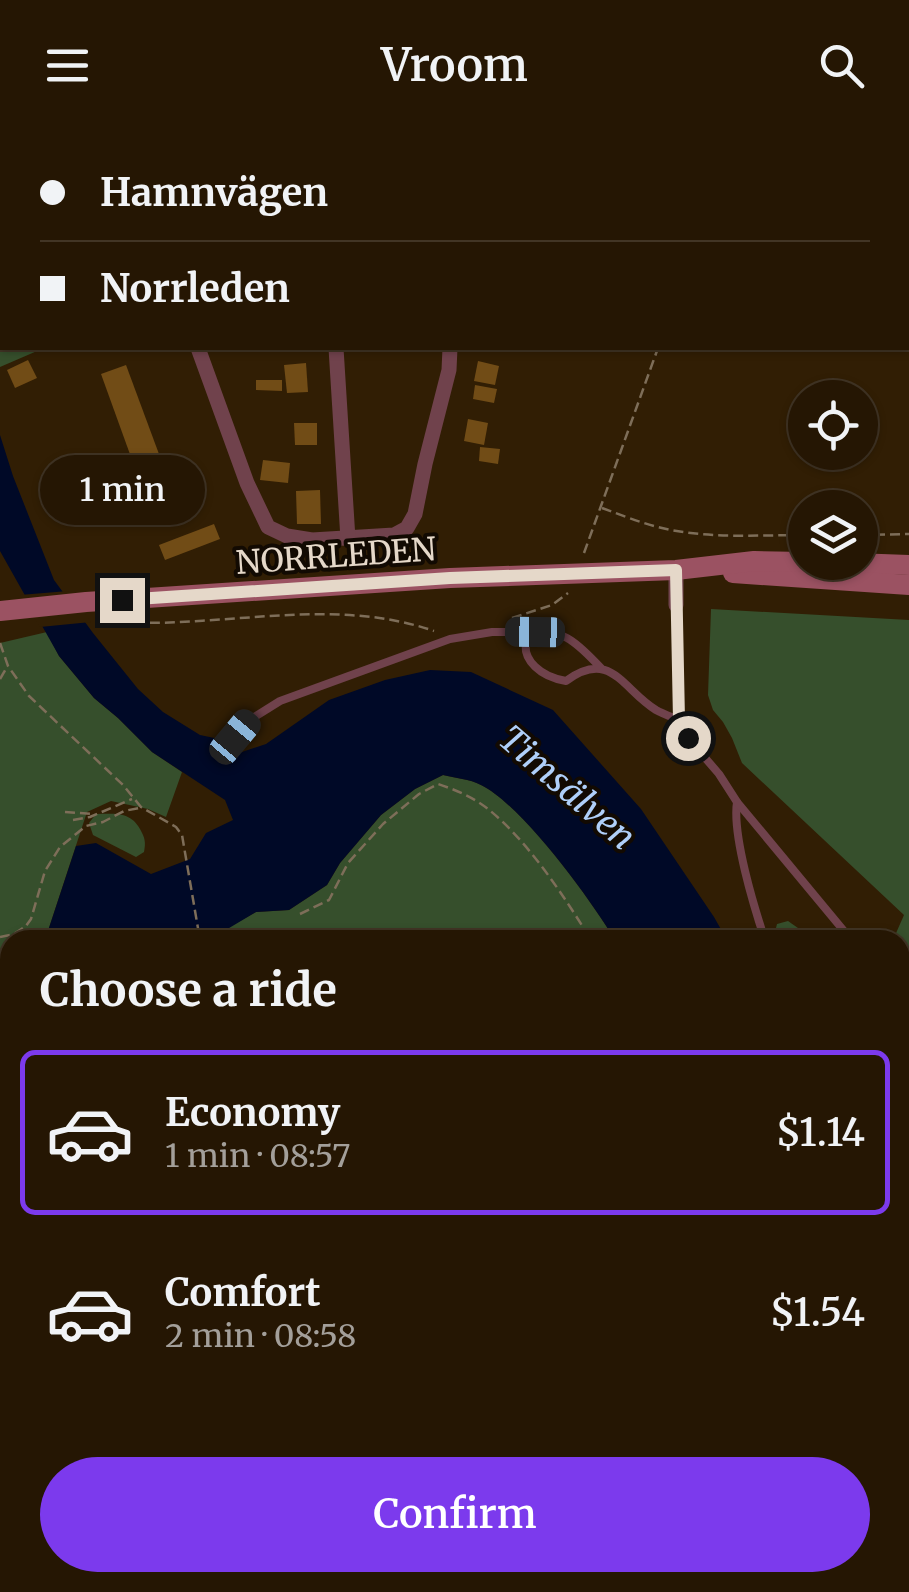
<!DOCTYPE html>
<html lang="en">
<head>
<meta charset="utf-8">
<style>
	body { margin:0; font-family:Merriweather,serif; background:#2d1f0d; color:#f1f3f6; height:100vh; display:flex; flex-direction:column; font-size:38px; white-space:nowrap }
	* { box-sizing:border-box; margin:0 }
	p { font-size:32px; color:#a39f9a }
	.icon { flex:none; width:55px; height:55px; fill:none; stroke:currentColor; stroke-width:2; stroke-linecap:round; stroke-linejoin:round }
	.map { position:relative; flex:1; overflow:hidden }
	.side { position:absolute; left:0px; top:800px; width:910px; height:662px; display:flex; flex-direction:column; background:#251603; border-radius:30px 30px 0 0; box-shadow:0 2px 8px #0004,0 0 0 2px #423525 }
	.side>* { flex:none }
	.top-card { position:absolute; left:0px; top:0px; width:910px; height:220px; box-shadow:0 2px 8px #0004,0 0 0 2px #423525; display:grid; align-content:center; height:220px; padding:0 40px; background:#251603 }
	.tools { position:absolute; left:788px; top:250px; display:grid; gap:20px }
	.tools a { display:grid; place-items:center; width:90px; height:90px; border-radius:50%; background:#251603; box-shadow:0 2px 8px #0004,0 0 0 2px #423525; font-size:50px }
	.end { position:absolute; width:45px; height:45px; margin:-22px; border:12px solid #e5d8c9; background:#111; box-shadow:0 0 0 5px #111 }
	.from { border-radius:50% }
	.bubble { position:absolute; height:70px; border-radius:35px; background:#251603; box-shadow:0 2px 8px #0004,0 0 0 2px #423525; font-size:32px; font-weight:600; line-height:70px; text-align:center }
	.car { position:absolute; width:30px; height:60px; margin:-30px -15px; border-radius:12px; box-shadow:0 0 8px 2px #0007; background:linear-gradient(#222 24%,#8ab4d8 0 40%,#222 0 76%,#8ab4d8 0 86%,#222 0) }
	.top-card b { display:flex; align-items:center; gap:35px; height:95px; font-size:38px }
	.top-card b+b { border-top:2px solid #423525 }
	.top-card i { width:25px; height:25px; background:#f1f3f6 }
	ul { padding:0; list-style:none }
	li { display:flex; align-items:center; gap:30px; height:165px; margin:0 20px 15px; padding:0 20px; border:5px solid transparent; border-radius:15px }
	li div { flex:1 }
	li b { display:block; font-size:38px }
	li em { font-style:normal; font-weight:600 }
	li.selected { border-color:#7c3aed }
	li>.icon { width:90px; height:90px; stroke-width:1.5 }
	h2 { padding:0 40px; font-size:45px; line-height:120px }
	.button { display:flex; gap:20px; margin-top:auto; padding:20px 40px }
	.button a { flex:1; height:115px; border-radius:60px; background:#7c3aed; color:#fff; font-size:40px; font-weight:600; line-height:115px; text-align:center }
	header { display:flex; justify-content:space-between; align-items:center; height:130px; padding:0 40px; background:#251603; font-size:45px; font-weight:600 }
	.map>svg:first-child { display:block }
	.green { fill:#364f2c }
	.water { fill:#000927 }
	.pier { fill:#311e04 }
	.building { fill:#714c16 }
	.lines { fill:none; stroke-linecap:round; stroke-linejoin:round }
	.path { stroke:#7e6e59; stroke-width:2.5; stroke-dasharray:10 5; stroke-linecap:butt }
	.lane { stroke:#70424c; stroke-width:8 }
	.street { stroke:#70424c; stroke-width:15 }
	.secondary { stroke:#9b5262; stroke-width:20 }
	.route { stroke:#e5d8c9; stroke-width:12 }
	.labels { text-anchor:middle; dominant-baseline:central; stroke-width:8; stroke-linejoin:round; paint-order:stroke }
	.street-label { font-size:32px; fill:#e5d8c9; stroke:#120a02 }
	.water-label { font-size:35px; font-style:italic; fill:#afcff9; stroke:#120a02 }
</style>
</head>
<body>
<header><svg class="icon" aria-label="menu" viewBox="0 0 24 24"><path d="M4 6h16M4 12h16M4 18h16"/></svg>Vroom<svg class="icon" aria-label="search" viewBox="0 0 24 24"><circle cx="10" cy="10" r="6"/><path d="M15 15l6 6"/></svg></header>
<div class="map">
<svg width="909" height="1462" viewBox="0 0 909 1462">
	<rect width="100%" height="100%" fill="#311e04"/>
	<g class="green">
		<polygon points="2,200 2,218 44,218 0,237 0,204"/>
		<polygon points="711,479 909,490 909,1034 900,1021 900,810 893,810 904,785 742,633 732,608 723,592 713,580 708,565"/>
		<polygon points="47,502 59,526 94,568 118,588 152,622 182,642 166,687 148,679 111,671 87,682 45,810 10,810 10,837 0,840 0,513"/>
		<path d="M443,645C455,648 470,649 481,655C522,675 591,770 615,810H211V807L256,782L289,780L327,755L340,733L381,685L415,659Z"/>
		<path d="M96,684C114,684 130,681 140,699C145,708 146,712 144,722L136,727L93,705L89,693Z"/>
		<polygon points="788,791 815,810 776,810 774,806 777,794"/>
		<polygon points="513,1452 513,1462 142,1462 138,1453"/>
		<polygon points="641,1452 711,1453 713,1462 635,1462"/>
		<polygon points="795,1453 896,1453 895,1462 788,1462"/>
	</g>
	<g class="water">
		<path d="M0,305L13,346L54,450L93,503L138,559L163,582L200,605L219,609L242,622L266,614L329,570L385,550L430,540L471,542L553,580L641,679L714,787L727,810H615C591,770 522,675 481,655C470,649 455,648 443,645L415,659L381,685L340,733L327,755L289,780L256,782L209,810H45L76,716L96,713L151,744L190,729L206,703L233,690L225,670L152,622L118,588L94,568L59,526L0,421Z"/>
		<polygon points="10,837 10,918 0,924 0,840"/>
		<polygon points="900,1159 909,1182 909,1462 895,1462 896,1453 900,1452"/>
	</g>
	<polygon class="pier" points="68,461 91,492 40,497 20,465"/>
	<g class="building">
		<polygon points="28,230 37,248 15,258 7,240"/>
		<polygon points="478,231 499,236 495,255 474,251"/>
		<polygon points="306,233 308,262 287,263 284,235"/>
		<polygon points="126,235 166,343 140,352 101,244"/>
		<polygon points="256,250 282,250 282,261 256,260"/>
		<polygon points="475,255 497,259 494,273 473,269"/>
		<polygon points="468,289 488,293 484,315 464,311"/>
		<polygon points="294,293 317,293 317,315 295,315"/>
		<polygon points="480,317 500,319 498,334 479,331"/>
		<polygon points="263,330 290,333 288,353 260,350"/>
		<polygon points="320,360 321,394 297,394 296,361"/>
		<polygon points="214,394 220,409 165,430 159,415"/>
		<polygon points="0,987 10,991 10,1131 0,1152"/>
		<polygon points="225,1452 271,1452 296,1456 369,1456 369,1462 224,1462"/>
	</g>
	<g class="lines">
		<g class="path">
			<polyline points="896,0 897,2"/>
			<polyline points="449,2 449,0"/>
			<polyline points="908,18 909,20"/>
			<path d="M602,378C621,385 641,393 662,398C708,409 758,405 805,405"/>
			<polyline points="860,405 909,404"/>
			<polyline points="584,423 658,218"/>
			<polyline points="512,488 552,475 568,463"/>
			<path d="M120,490C151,495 182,492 213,490C288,485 362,476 434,501"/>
			<polyline points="0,513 8,536 29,566 123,655 141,677 176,697 182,705 200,810"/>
			<polyline points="0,549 7,537"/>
			<polyline points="65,682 93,684"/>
			<polyline points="73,690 90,687 132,669"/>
			<path d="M300,784L329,770L348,733L383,694L419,664L438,654C456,660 473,667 488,679C528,711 564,766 591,810"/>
			<polyline points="0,807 14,804 26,796"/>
			<polyline points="28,810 26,796 31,789 45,741 60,717 86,696 103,692 124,681 139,678"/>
			<path d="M386,1457C412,1452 423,1454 447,1462"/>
			<polyline points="519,1462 524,1452"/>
		</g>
		<g class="lane">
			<path d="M676,475L679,590L688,608L719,644L737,672C732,705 754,777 765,810"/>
			<path d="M602,539C591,528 580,515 567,508C514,481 510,542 566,551C611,518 623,560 656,580C663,584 672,587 679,590"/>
			<polyline points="235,607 248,591 280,571 450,509 492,502 535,502"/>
			<polyline points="737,672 844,801"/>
			<polyline points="0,971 10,974"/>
			<polyline points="900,1036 909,1049"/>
			<polyline points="370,1452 374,1462"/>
		</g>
		<g class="street">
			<polyline points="116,0 117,2"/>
			<polyline points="225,0 225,2"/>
			<polyline points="586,2 587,0"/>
			<polyline points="708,2 709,0"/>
			<polyline points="198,218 247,353 268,397 287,406 312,410 394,405 407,398 415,384 425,334 449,240 450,218"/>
			<polyline points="336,218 348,409"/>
			<polyline points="676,440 676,475"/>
			<polyline points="0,1311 10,1295"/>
			<polyline points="127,1452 131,1462"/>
		</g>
		<g class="secondary">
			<polyline points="826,432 909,435"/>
			<polyline points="733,443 909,455"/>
			<polyline points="0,481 86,472 450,448 676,440 754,431 805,432"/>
		</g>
	</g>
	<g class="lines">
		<polyline class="route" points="122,470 450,448 676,440 679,590 688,608"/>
	</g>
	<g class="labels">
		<g class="street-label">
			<text transform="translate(336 426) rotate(-4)">NORRLEDEN</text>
		</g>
		<g class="water-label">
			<text transform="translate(567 658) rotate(41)">Timsälven</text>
		</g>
	</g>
</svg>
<div class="tools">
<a><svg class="icon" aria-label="locate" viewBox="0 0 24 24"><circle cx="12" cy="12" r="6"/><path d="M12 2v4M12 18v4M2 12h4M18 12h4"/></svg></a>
<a><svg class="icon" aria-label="layers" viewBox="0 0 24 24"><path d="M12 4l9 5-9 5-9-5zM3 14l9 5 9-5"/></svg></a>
</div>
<i class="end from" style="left:688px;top:608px"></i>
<i class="end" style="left:122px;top:470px"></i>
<div class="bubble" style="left:40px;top:325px;width:165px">1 min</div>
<i class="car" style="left:535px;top:502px;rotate:271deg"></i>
<i class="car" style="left:235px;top:607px;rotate:40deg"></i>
<div class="top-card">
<b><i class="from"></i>Hamnvägen</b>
<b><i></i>Norrleden</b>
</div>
<section class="side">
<h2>Choose a ride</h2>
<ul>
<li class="selected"><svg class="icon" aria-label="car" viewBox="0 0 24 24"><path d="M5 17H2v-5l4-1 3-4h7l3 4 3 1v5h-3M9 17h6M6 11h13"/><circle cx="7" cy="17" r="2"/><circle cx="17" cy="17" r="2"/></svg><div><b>Economy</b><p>1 min · 08:57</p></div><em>$1.14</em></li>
<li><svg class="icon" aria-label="car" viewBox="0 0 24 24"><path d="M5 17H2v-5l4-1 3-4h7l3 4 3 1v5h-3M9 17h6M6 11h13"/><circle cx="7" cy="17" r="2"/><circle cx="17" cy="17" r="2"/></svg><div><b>Comfort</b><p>2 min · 08:58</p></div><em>$1.54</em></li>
</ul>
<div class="button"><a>Confirm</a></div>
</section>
</div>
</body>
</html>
